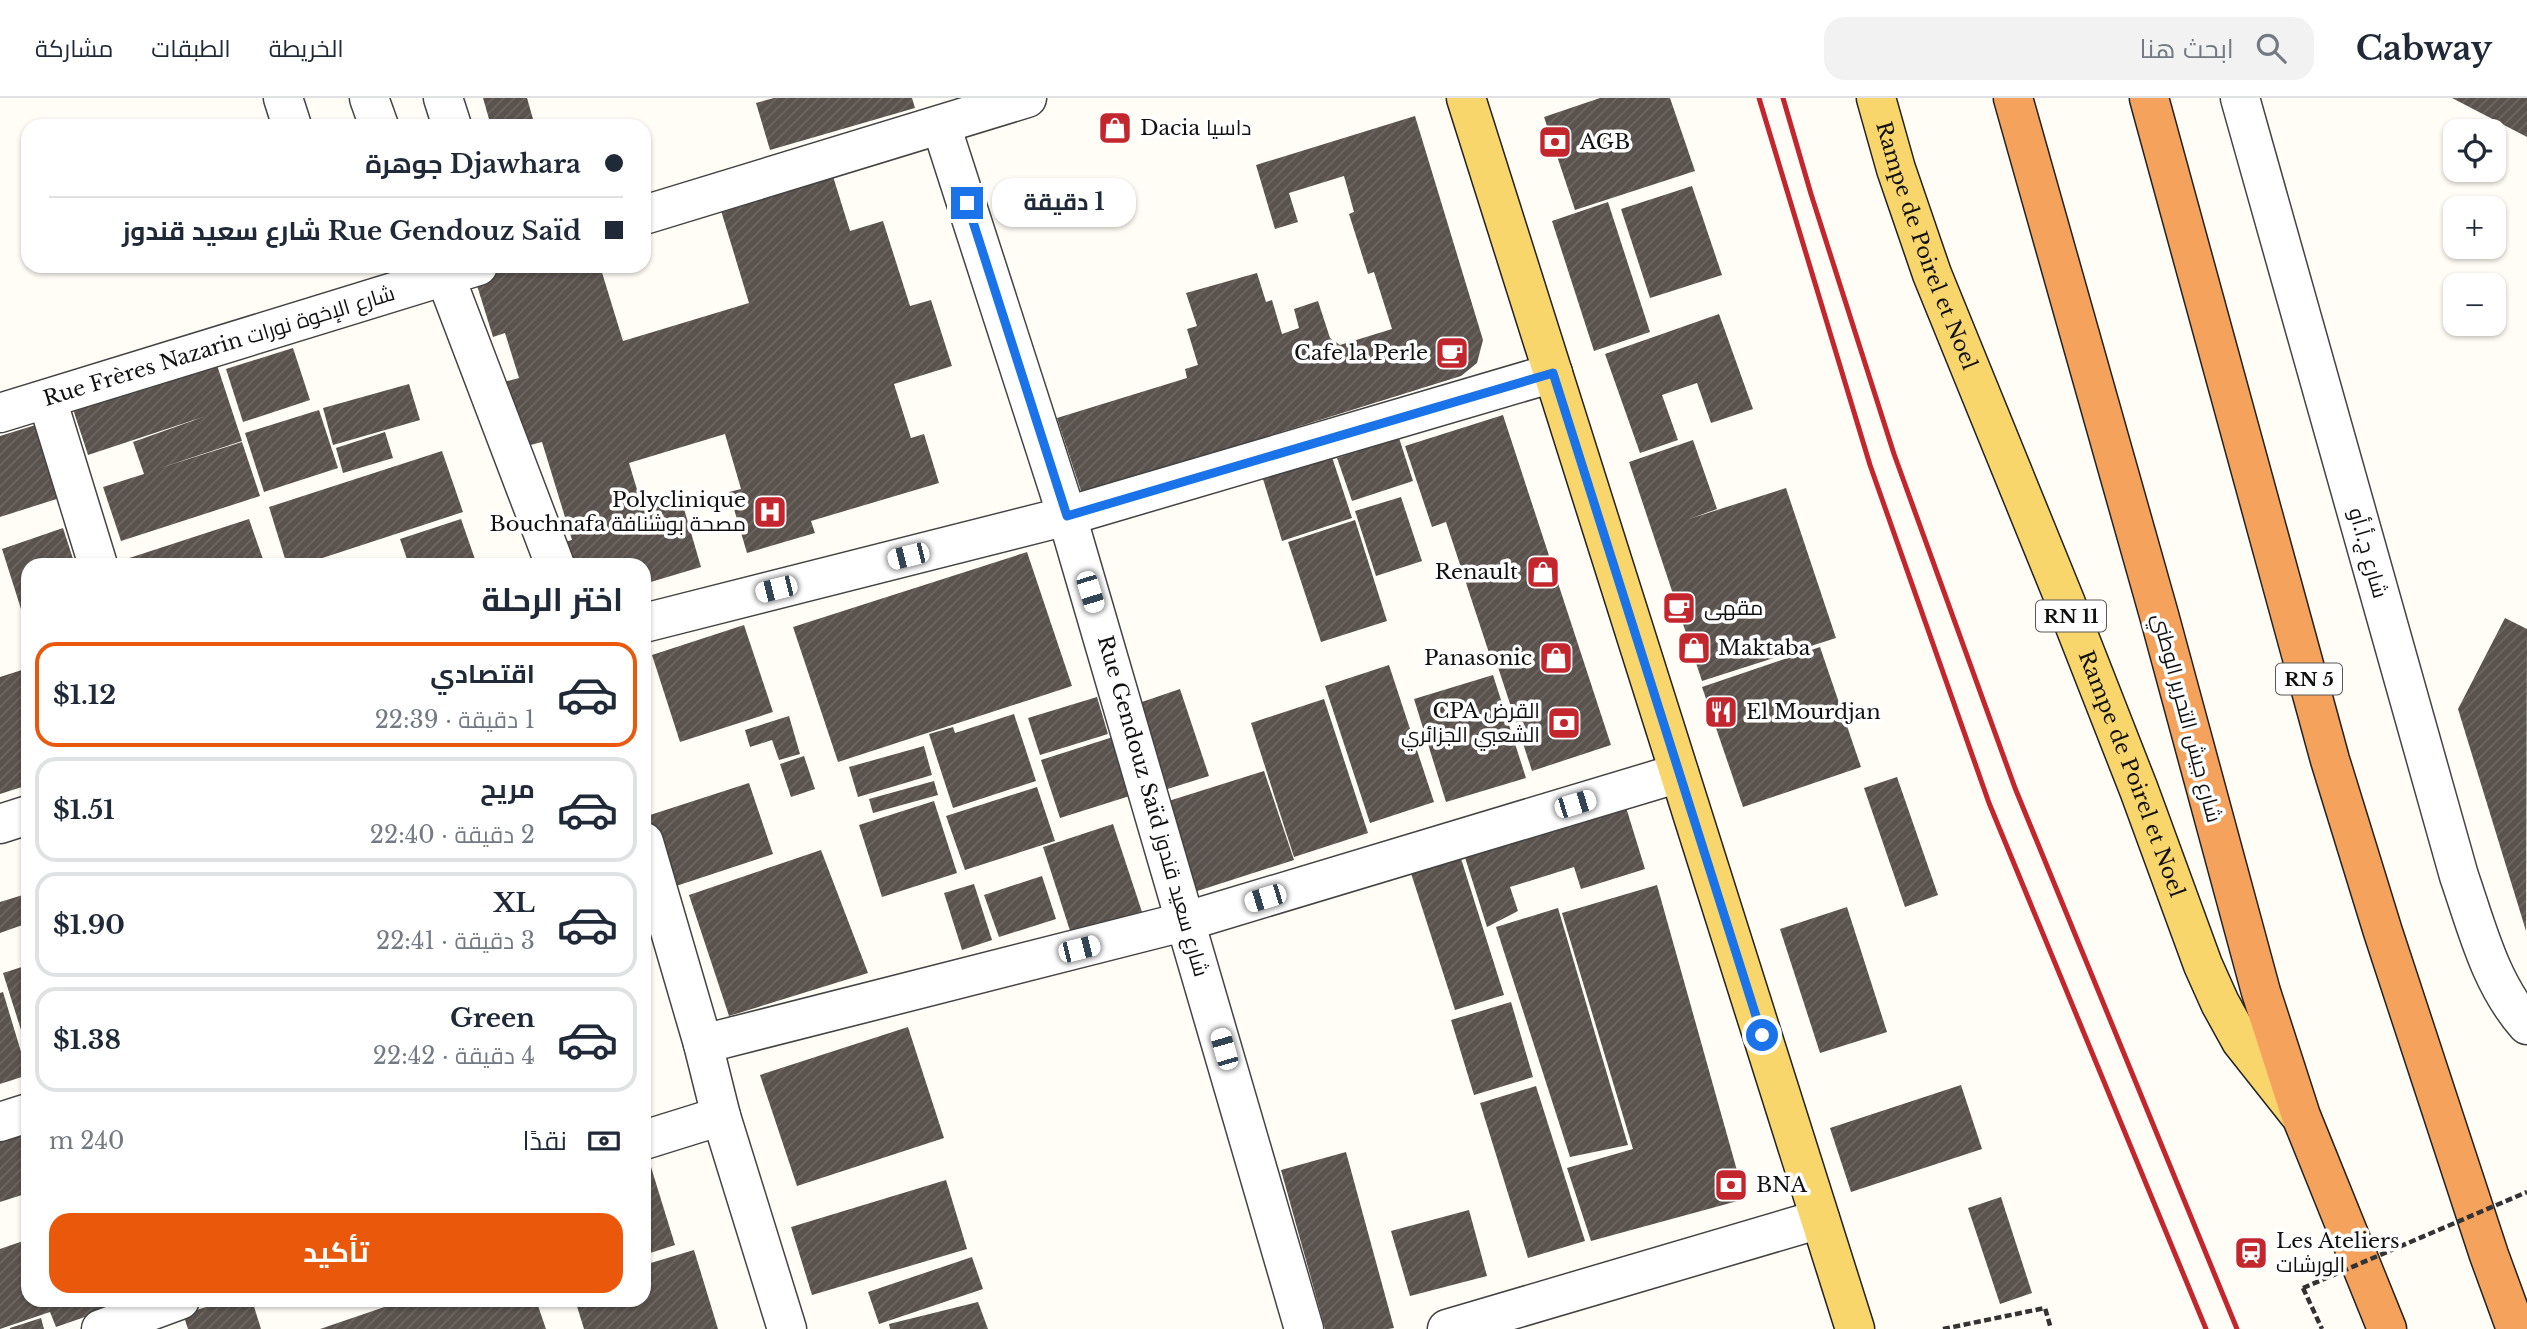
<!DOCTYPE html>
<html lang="ar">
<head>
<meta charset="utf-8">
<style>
	body { margin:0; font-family:"Libre Baskerville",Cairo,serif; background:#f2f2f3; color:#1f2937; direction:rtl; height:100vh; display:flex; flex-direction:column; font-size:26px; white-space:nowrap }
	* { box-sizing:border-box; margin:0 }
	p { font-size:23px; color:#747a83 }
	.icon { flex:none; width:38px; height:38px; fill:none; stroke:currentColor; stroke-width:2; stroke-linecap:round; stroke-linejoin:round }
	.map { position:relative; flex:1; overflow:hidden; direction:ltr }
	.side { position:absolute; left:21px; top:460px; width:630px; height:749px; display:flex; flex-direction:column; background:#fff; border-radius:21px; box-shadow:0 2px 5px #0004; direction:rtl }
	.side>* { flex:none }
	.top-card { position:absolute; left:21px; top:21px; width:630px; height:154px; border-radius:21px; box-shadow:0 2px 5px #0004; direction:rtl; display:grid; align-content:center; height:154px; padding:0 28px; background:#fff }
	.buttons { position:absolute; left:2443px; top:21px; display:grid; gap:14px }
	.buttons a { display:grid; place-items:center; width:63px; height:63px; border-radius:14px; background:#fff; box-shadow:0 2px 5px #0004; font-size:35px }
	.end { position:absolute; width:32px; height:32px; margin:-16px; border:9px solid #1a73e8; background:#fff; box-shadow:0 0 0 4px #fff }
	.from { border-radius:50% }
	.bubble { position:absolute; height:49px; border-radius:21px; background:#fff; box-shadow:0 2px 5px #0004; font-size:23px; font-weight:700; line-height:49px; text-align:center; direction:rtl }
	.car { position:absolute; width:21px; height:42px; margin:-21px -10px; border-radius:9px; box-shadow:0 0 5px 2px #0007; background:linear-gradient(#fff 24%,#345 0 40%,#fff 0 76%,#345 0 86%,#fff 0) }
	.top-card b { display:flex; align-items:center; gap:24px; height:66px; font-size:26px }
	.top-card b+b { border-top:2px solid #e0e1e3 }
	.top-card i { width:18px; height:18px; background:#1f2937 }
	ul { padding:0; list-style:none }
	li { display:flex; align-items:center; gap:21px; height:105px; margin:0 14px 10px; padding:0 14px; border:4px solid #e0e1e3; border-radius:21px }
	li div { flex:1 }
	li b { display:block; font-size:26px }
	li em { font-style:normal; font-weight:700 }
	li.active { border-color:#ea580c }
	li>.icon { width:63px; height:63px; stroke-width:1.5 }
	h2 { padding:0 28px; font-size:32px; line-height:84px }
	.pay { display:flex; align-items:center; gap:18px; height:77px; padding:0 28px; font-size:26px }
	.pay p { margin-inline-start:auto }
	.primary-button { display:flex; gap:14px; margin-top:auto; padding:14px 28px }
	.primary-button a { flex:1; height:80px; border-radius:21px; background:#ea580c; color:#fff; font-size:28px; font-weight:700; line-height:80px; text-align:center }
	header { display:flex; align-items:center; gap:42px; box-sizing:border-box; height:98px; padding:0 35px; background:#fff; border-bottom:2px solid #e0e1e3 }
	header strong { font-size:33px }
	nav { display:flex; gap:38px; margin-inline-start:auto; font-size:24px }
	.search { width:490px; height:63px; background:#f2f2f3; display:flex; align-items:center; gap:18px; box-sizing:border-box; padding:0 24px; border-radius:21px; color:#747a83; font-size:26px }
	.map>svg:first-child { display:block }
	.building { fill:url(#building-hatch) }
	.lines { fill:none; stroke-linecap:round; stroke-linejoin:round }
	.minor-casing { stroke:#444; stroke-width:41 }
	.major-casing { stroke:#222; stroke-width:41 }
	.highway-casing { stroke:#222; stroke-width:41 }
	.path { stroke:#333; stroke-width:4.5; stroke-dasharray:7 3.5; stroke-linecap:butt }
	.minor { stroke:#fff; stroke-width:38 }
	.major { stroke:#f9d66b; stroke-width:38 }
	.highway { stroke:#f5a25d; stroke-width:38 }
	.rail { stroke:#c4262e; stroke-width:5 }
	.path-bridge { stroke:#333; stroke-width:4.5; stroke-dasharray:7 3.5; stroke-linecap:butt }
	.route { stroke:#1a73e8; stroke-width:9 }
	.labels { text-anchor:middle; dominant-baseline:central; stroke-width:7; stroke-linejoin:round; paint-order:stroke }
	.shield { fill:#fff; stroke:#585858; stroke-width:2 }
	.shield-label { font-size:19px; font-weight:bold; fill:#111 }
	.poi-label { font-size:21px; fill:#111; stroke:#fff; text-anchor:start }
	.street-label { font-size:21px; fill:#111; stroke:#fff }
</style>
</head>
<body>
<header>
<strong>Cabway</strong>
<div class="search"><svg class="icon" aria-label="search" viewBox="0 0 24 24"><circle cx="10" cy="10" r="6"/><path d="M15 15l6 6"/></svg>ابحث هنا</div>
<nav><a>الخريطة</a><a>الطبقات</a><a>مشاركة</a></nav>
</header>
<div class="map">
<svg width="2527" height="1231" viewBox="0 0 2527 1231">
	<defs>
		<pattern id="building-hatch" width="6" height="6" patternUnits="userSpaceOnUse" patternTransform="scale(1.75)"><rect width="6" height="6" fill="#5a524d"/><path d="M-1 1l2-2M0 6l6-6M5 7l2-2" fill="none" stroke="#6d6662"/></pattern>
	</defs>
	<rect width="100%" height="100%" fill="#fffdf5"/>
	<g class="building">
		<polygon points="483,0 527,0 535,28 491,28"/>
		<polygon points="774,0 912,0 915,10 770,52 756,5"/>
		<polygon points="1600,0 1670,0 1695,73 1575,112 1544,19"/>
		<polygon points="2452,0 2527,0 2527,39"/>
		<polygon points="1415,18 1483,242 1477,265 1461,278 1082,396 1057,320 1187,280 1185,271 1198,267 1187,231 1197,228 1186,195 1257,175 1266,204 1272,202 1282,236 1299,230 1294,211 1318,203 1330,240 1340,247 1392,231 1374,174 1368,176 1349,116 1354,114 1344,78 1289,95 1298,124 1275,131 1256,67"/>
		<polygon points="831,72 850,133 883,123 910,208 931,202 952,268 894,286 911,340 924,336 939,385 811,423 815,435 747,455 729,394 741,391 725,336 629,365 642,408 680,397 701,469 644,486 644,467 571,467 564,444 572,442 542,344 519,350 500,285 519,280 505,235 493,239 475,181 519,168 600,168 623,243 749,205 719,106"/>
		<polygon points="1692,88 1722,177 1650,200 1621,111"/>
		<polygon points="1608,104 1650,234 1594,253 1552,123"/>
		<polygon points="1719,216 1753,311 1711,325 1697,285 1662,297 1678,342 1640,355 1605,256"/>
		<polygon points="293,250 310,302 243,324 226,271"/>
		<polygon points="213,255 242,343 157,371 242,344 260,398 121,443 103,389 144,376 133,344 206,318 88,357 70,302"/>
		<polygon points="409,286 420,322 333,347 323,310"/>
		<polygon points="319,312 338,370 264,394 245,335"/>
		<polygon points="1503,317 1611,647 1532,673 1495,560 1491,561 1446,424 1432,429 1405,348"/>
		<polygon points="42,325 66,398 0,419 0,338"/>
		<polygon points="385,334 393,360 343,375 336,350"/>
		<polygon points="1399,340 1413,383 1352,403 1337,360"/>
		<polygon points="1693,342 1717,411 1689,421 1786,390 1836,540 1702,583 1629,364"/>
		<polygon points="442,353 463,414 301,467 287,467 269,409"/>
		<polygon points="1332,359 1352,420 1282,443 1263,381"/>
		<polygon points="1401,399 1422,463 1376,478 1355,413"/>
		<polygon points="249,421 265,467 114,467 114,465"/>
		<polygon points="461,421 477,467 409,467 400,441"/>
		<polygon points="1355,422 1387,523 1321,544 1288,444"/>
		<polygon points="63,430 75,467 28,467 27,530 2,451"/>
		<polygon points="1027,454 1072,588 838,664 793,529"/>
		<polygon points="2505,520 2527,531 2526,833 2458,611"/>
		<polygon points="744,527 773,614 680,644 652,557"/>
		<polygon points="1820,549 1861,669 1743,709 1702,589"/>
		<polygon points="1389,567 1434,704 1370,725 1325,588"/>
		<polygon points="28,570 28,687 0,696 0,579"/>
		<polygon points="1493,577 1526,680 1446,704 1414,601"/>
		<polygon points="1180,591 1209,678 1161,693 1133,607"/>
		<polygon points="1097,599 1108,636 1040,657 1028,620"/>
		<polygon points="1324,601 1368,735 1294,759 1251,625"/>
		<polygon points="1014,616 1036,683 953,710 929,636 953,629 955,635"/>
		<polygon points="789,618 800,656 779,662 772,642 750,649 745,632"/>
		<polygon points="1116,638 1136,696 1060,720 1041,662"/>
		<polygon points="924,648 932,677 858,699 849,669"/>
		<polygon points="804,658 815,691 791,699 780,666"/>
		<polygon points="1264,673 1294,762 1188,796 1159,706"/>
		<polygon points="1897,679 1938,797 1905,809 1864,690"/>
		<polygon points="934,683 938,697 873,715 869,701"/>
		<polygon points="749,685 773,756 670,790 647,718"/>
		<polygon points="1037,689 1055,743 965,772 946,718"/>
		<polygon points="934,703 957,775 882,799 859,727"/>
		<polygon points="1625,706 1645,771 1581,791 1574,769 1510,789 1518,813 1487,829 1462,750"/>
		<polygon points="1113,726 1144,820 1073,842 1043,749"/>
		<polygon points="1458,751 1504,897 1455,912 1408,766"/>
		<polygon points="821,752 868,875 729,918 689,797"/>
		<polygon points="1042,778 1056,821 999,839 984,797"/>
		<polygon points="974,786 992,842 962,852 944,795"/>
		<polygon points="1657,787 1745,1101 1591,1143 1567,1070 1633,1051 1562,815"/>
		<polygon points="26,796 28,825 0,835 0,804"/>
		<polygon points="1847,809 1887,934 1820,955 1780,831"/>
		<polygon points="1558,810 1628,1047 1570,1059 1496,829"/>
		<polygon points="28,867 28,951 27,951 3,875"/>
		<polygon points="3,894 28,977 0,986 0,895"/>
		<polygon points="1511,904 1533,979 1474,997 1451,922"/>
		<polygon points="908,929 944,1040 797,1088 760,977"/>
		<polygon points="1961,987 1982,1051 1851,1094 1830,1030"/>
		<polygon points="1536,988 1585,1143 1528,1160 1480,1005"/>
		<polygon points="22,1032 28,1050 28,1095 0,1104 0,1039"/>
		<polygon points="1346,1054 1394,1230 1388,1231 1325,1231 1281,1072"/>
		<polygon points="647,1056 675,1147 644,1157 644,1057"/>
		<polygon points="946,1082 967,1151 812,1197 791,1129"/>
		<polygon points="2001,1099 2032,1195 2000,1206 1968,1110"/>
		<polygon points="1469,1112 1487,1178 1410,1198 1391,1133"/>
		<polygon points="26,1142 28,1149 28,1202 102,1202 105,1212 56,1229 50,1214 0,1231 0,1151"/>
		<polygon points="694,1152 718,1231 584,1231 575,1202 644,1202 644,1167"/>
		<polygon points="972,1159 983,1191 879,1226 868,1194"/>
		<polygon points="230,1202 252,1202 261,1231 188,1231 183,1216"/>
		<polygon points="405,1202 536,1202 546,1231 320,1231"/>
		<polygon points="978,1204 988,1231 890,1231 889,1226"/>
		<polygon points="41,1220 44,1231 10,1231 10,1230"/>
	</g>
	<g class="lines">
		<defs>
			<g id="minor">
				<polyline points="283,0 292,28"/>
				<polyline points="369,0 379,28"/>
				<polyline points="443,0 452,28"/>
				<path d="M2240,0L2459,778C2477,830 2490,885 2527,927"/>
				<polyline points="941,27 1067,418 1304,1231"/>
				<polyline points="644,117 1027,0"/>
				<polyline points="445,178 555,467"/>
				<polyline points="47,301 98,467"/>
				<polyline points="0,315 478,168"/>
				<polyline points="644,525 1067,418 1553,275"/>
				<polyline points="0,726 28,717"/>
				<polyline points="644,744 703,946 721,1018 787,1231"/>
				<polyline points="703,946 1187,823 1679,675"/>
				<polyline points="0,1024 28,1015"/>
				<polyline points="644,1042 721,1018"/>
				<polyline points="101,1231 180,1202"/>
				<polyline points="1447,1231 1820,1121"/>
			</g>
			<g id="major">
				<polyline points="1466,0 1855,1231"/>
				<path id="s1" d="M1876,0L1896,71L1932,176L2065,503L2139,692L2203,867L2220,905L2241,943L2298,1015"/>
			</g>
			<g id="highway">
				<polyline points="2013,0 2159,517 2261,894 2301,1018 2387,1231"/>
				<polyline points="2149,0 2330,662 2383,834 2489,1157 2516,1231"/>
			</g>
		</defs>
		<use href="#minor" class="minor-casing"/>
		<use href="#major" class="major-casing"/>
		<use href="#highway" class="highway-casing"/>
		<g class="path">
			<polyline points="2303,1190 2322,1231"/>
			<polyline points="1943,1231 2045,1210 2051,1231"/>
		</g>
		<use href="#minor" class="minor"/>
		<use href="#major" class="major"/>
		<use href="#highway" class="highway"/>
		<g class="rail">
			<polyline points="1759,0 1870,367 1989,705 2206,1231"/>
			<polyline points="1783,0 1811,96 1894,356 2015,690 2237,1231"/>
		</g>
		<polyline class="path-bridge" points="2303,1190 2527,1094"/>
	</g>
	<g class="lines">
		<polyline class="route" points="967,105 1067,418 1553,275 1762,937"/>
	</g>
	<defs>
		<symbol id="shop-square" viewBox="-11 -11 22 22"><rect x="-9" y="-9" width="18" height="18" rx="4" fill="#c4262e" stroke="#fff"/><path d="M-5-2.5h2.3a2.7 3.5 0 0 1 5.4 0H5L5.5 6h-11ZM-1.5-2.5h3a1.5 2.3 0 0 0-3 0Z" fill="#fff"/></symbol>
		<symbol id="bank-square" viewBox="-11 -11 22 22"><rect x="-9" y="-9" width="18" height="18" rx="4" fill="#c4262e" stroke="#fff"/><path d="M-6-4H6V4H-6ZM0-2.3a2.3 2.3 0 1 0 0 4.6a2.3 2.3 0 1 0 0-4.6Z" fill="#fff"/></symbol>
		<symbol id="cafe-square" viewBox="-11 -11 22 22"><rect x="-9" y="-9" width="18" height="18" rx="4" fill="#c4262e" stroke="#fff"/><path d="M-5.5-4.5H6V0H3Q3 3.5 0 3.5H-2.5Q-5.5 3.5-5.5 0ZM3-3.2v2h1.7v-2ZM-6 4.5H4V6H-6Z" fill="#fff"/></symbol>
		<symbol id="hospital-square" viewBox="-11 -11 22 22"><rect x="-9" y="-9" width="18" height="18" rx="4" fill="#c4262e" stroke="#fff"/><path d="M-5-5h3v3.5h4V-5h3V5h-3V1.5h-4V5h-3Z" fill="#fff"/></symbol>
		<symbol id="restaurant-square" viewBox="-11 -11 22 22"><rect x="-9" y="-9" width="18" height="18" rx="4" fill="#c4262e" stroke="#fff"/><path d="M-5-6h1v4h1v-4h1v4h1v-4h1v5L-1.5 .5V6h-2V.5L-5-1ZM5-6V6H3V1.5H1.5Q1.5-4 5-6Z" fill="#fff"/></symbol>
		<symbol id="station-square" viewBox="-11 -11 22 22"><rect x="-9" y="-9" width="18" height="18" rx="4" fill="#c4262e" stroke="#fff"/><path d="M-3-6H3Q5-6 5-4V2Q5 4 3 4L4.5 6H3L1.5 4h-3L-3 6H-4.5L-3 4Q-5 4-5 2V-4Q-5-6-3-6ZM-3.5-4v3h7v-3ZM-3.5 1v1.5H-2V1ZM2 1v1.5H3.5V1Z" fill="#fff"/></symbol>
	</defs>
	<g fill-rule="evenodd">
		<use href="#shop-square" x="1096" y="11" width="38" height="38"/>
		<use href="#bank-square" x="1536" y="25" width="38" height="38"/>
		<use href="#cafe-square" x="1433" y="236" width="38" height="38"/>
		<use href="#hospital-square" x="751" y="395" width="38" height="38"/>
		<use href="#shop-square" x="1524" y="455" width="38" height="38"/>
		<use href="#cafe-square" x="1660" y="491" width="38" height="38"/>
		<use href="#shop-square" x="1675" y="531" width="38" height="38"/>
		<use href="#shop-square" x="1537" y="541" width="38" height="38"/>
		<use href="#restaurant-square" x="1702" y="595" width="38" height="38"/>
		<use href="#bank-square" x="1545" y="606" width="38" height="38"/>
		<use href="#bank-square" x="1712" y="1068" width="38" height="38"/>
		<use href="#station-square" x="2232" y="1136" width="38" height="38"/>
	</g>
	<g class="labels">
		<g class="shield">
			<rect x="2036" y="502.5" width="70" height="31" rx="5"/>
			<rect x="2276" y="565.5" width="66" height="31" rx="5"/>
		</g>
		<g class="shield-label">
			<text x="2071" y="518">RN 11</text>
			<text x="2309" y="581">RN 5</text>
		</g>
		<g class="poi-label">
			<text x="1140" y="30">Dacia داسيا</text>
			<text x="1580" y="44">AGB</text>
			<text x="1428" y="255" text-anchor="end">Cafe la Perle</text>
			<text x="746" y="402" text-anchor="end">Polyclinique<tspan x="746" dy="24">Bouchnafa مصحة بوشنافة</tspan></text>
			<text x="1518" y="474" text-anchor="end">Renault</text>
			<text x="1704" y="510">مقهى</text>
			<text x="1718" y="550">Maktaba</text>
			<text x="1532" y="560" text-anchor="end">Panasonic</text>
			<text x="1540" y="613" text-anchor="end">CPA القرض<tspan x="1540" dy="24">الشعبي الجزائري</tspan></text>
			<text x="1746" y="614">El Mourdjan</text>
			<text x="1756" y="1087">BNA</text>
			<text x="2276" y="1143">Les Ateliers<tspan x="2276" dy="24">الورشات</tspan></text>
		</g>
		<g class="street-label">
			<text stroke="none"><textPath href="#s1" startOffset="156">Rampe de Poirel et Noel</textPath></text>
			<text transform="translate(219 248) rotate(-17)">Rue Frères Nazarin شارع الإخوة نورات</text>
			<text transform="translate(2368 455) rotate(74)">شارع ج.أ.أو</text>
			<text transform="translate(2187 620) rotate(75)">شارع جيش التحرير الوطني</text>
			<text stroke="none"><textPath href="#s1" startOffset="723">Rampe de Poirel et Noel</textPath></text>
			<text transform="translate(1153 708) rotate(74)">Rue Gendouz Saïd شارع سعيد قندوز</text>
		</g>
	</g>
</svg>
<div class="buttons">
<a><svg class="icon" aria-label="locate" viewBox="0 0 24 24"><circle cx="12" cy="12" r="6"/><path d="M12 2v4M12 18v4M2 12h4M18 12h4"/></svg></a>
<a>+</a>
<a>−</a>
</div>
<i class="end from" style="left:1762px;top:937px"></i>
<i class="end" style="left:967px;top:105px"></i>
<div class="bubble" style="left:992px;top:80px;width:144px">1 دقيقة</div>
<i class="car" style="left:908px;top:458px;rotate:256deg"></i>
<i class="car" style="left:776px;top:491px;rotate:256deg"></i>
<i class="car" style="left:1090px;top:494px;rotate:163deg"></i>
<i class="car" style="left:1575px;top:706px;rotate:73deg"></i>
<i class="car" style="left:1265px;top:800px;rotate:253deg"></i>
<i class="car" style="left:1079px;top:851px;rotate:76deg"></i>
<i class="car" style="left:1224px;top:951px;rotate:344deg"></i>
<div class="top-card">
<b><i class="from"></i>Djawhara جوهرة</b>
<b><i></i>Rue Gendouz Saïd شارع سعيد قندوز</b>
</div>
<section class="side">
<h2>اختر الرحلة</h2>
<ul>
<li class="active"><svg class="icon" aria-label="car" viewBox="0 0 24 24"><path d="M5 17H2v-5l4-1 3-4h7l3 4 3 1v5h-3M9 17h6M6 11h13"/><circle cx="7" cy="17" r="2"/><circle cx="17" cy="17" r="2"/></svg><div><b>اقتصادي</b><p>1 دقيقة · 22:39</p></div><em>$1.12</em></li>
<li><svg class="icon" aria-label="car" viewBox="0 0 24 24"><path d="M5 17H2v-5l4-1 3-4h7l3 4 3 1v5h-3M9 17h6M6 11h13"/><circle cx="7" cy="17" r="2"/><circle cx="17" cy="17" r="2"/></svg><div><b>مريح</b><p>2 دقيقة · 22:40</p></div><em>$1.51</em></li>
<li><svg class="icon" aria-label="car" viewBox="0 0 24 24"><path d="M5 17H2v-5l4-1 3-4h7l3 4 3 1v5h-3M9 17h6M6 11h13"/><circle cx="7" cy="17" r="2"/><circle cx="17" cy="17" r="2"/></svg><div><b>XL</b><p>3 دقيقة · 22:41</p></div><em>$1.90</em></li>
<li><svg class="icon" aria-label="car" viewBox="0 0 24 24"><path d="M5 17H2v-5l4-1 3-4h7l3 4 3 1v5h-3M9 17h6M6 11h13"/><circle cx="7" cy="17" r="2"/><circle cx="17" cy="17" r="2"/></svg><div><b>Green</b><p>4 دقيقة · 22:42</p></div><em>$1.38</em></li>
</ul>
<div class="pay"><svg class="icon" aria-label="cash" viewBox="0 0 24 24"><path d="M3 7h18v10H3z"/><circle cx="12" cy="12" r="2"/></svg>نقدًا<p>240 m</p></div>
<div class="primary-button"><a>تأكيد</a></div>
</section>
</div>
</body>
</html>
